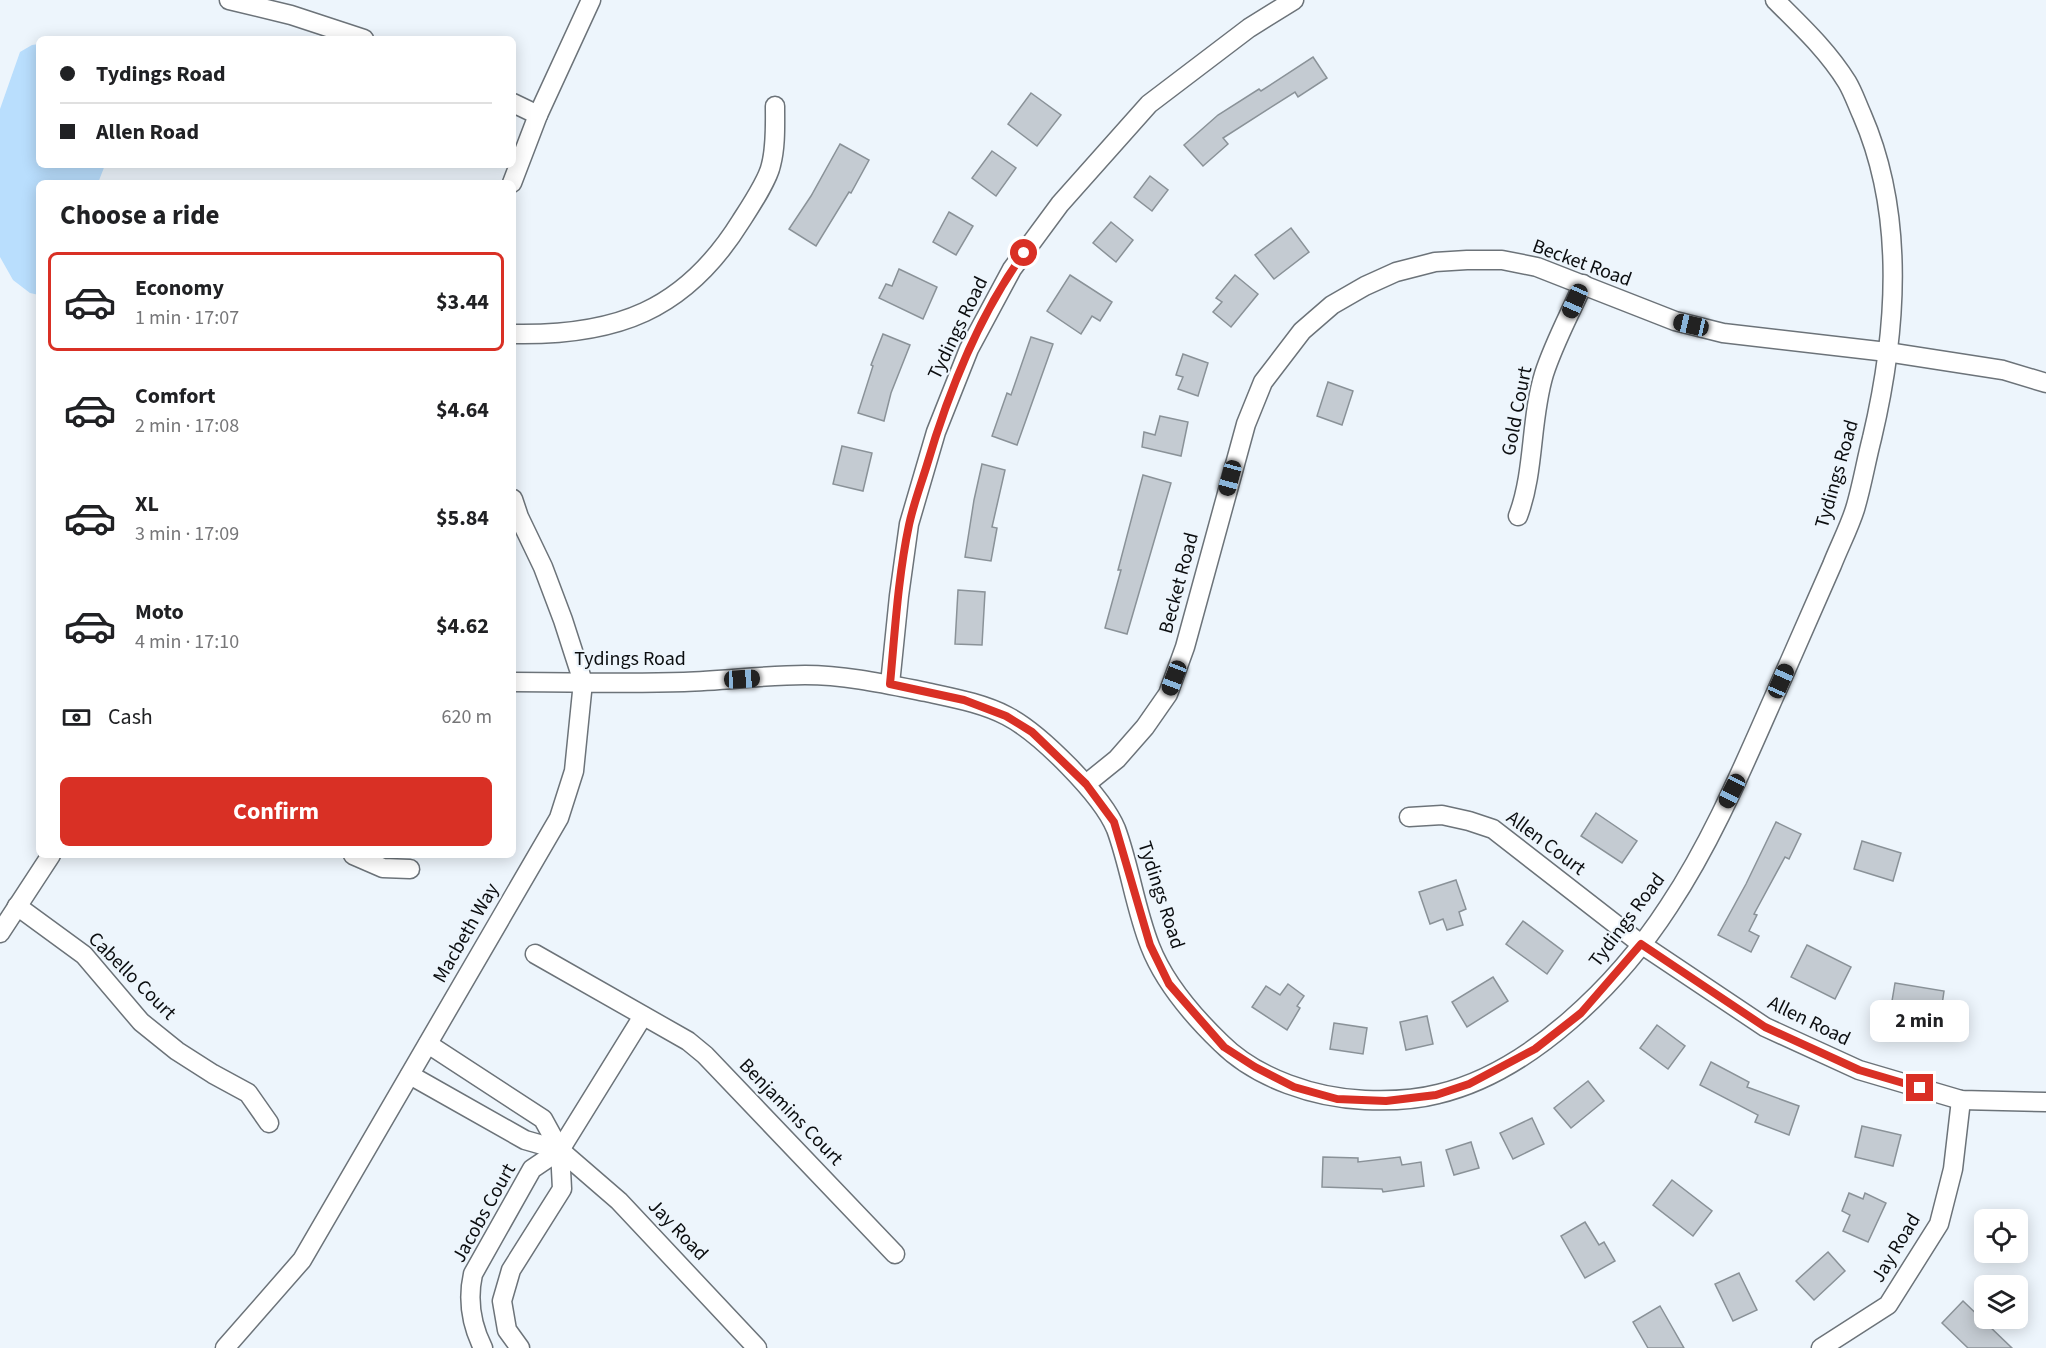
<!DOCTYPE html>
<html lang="en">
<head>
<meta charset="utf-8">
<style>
	body { margin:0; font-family:"Source Sans 3",sans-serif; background:#f2f2f2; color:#202124; height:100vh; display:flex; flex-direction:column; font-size:22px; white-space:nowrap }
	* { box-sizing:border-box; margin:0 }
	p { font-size:20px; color:#757577 }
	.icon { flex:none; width:33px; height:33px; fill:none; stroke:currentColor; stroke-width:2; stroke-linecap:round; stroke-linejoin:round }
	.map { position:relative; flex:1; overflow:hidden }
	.drawer { position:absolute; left:36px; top:180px; width:480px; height:678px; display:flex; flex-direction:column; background:#fff; border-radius:9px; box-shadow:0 3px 15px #0003 }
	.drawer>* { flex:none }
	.guide { position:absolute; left:36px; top:36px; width:480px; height:132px; border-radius:9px; box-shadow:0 3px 15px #0003; display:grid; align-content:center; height:132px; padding:0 24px; background:#fff }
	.fabs { position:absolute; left:1974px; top:1209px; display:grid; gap:12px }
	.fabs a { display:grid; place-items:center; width:54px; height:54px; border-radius:9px; background:#fff; box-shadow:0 3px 15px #0003; font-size:30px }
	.end { position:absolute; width:27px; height:27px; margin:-14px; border:8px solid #d93025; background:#fff; box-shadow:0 0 0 3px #fff }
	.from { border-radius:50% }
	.bubble { position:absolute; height:42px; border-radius:9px; background:#fff; box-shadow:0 3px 15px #0003; font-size:20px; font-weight:700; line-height:42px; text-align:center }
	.car { position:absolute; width:18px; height:36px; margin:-18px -9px; border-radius:8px; box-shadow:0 0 4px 2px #0007; background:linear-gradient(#222 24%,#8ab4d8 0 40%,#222 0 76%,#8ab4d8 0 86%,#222 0) }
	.guide b { display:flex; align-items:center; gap:21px; height:57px; font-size:22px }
	.guide b+b { border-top:2px solid #e0e0e0 }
	.guide i { width:15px; height:15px; background:#202124 }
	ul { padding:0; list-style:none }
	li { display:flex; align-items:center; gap:18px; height:99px; margin:0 12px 9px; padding:0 12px; border:3px solid transparent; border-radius:9px }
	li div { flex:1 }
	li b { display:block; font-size:22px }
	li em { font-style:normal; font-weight:700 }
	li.active { border-color:#d93025 }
	li>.icon { width:54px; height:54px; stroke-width:1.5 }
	h2 { padding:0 24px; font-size:27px; line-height:72px }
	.pay { display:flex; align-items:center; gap:15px; height:66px; padding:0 24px; font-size:22px }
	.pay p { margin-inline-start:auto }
	.cta { display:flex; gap:12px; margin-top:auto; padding:12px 24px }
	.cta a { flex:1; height:69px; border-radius:9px; background:#d93025; color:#fff; font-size:24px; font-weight:700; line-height:69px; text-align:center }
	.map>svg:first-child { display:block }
	.water { fill:#b9defd }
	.building { fill:#c4cbd2; stroke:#8a9298; stroke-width:1.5 }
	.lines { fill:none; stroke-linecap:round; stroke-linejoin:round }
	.minor-casing { stroke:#6c7379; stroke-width:21 }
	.minor { stroke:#fff; stroke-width:18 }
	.route { stroke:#d93025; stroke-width:8 }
	.labels { text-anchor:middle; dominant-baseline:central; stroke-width:4.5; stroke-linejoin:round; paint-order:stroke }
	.street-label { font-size:20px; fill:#0b0d0f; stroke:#edf5fc }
</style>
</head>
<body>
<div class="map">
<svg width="2046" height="1348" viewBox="0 0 2046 1348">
	<rect width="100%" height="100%" fill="#edf5fc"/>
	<polygon class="water" points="39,44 39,165 105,165 98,183 39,183 39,295 30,293 13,280 0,257 0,109 20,52 32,45"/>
	<g class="building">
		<polygon points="1313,57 1327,78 1298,97 1295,92 1223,138 1228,144 1203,166 1184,145 1218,115 1259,89 1261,91"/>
		<polygon points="1031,93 1061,115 1037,146 1008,124"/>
		<polygon points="840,144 869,160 851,193 849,192 816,246 789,229 811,196"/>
		<polygon points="992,151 1016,168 996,196 972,178"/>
		<polygon points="1150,176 1168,190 1152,211 1134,197"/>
		<polygon points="949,212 973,226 956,255 933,242"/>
		<polygon points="1111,222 1133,240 1116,262 1093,243"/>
		<polygon points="1291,228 1309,252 1274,279 1255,255"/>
		<polygon points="899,269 937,287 923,319 879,298 886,284 892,286"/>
		<polygon points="1070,275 1112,302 1100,321 1092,316 1081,334 1047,311"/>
		<polygon points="1235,275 1258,294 1231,327 1213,312 1222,302 1216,298"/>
		<polygon points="883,334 910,345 891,393 884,421 858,413 873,366 871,365"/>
		<polygon points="1031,337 1053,344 1017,445 992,436 1007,393 1011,395"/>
		<polygon points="1183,354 1208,363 1198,396 1178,389 1183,377 1176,375"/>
		<polygon points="1328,382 1353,391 1342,425 1317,416"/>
		<polygon points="1160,416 1188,422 1181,456 1142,447 1144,432 1155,435"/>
		<polygon points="842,446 872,453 863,491 833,484"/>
		<polygon points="982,464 1005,470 992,527 997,528 991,561 965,557 974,500"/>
		<polygon points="1143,475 1171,483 1127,634 1105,628 1121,570 1118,570"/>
		<polygon points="958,590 985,592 982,645 955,644"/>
		<polygon points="1596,813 1637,841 1622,863 1581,836"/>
		<polygon points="1776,822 1801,834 1789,859 1785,857 1754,914 1757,915 1749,931 1759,936 1751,952 1718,935 1746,884"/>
		<polygon points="1862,841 1901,853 1893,881 1854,869"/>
		<polygon points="1456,880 1466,909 1459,912 1463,925 1447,930 1443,919 1430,924 1419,892"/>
		<polygon points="1523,921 1563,951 1547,974 1506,944"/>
		<polygon points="1807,945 1851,967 1835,999 1791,977"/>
		<polygon points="1493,977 1508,1001 1467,1027 1452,1002"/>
		<polygon points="1895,983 1944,991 1938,1033 1888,1025"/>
		<polygon points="1288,984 1304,996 1297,1006 1300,1008 1287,1030 1252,1007 1266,986 1280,995"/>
		<polygon points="1427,1016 1433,1044 1406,1050 1400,1022"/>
		<polygon points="1334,1023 1367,1028 1363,1054 1330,1049"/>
		<polygon points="1657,1025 1685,1046 1668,1069 1640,1048"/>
		<polygon points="1711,1062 1749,1082 1747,1087 1799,1106 1789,1135 1755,1122 1758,1115 1700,1085"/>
		<polygon points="1588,1081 1604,1101 1571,1128 1554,1108"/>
		<polygon points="1532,1118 1544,1144 1513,1159 1500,1133"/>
		<polygon points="1862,1126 1901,1135 1893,1166 1855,1157"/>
		<polygon points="1471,1142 1479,1168 1454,1175 1446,1150"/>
		<polygon points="1323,1157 1358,1158 1358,1162 1400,1157 1402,1165 1421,1162 1424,1186 1383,1192 1382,1189 1322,1187"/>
		<polygon points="1672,1180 1712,1211 1693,1236 1653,1205"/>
		<polygon points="1849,1193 1863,1199 1865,1193 1886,1203 1868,1242 1843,1231 1850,1215 1842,1211"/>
		<polygon points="1585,1222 1599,1245 1604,1242 1615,1261 1585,1278 1561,1236"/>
		<polygon points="1828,1252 1845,1271 1814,1300 1796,1281"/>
		<polygon points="1739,1273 1757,1310 1733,1321 1715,1284"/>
		<polygon points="1963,1301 2012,1348 1968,1348 1942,1323"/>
		<polygon points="1660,1306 1684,1348 1648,1348 1633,1322"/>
	</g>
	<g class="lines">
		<defs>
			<g id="minor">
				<polyline points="229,0 291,15 364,39"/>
				<polyline points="513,103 538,115"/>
				<polyline points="512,183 538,115 591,0"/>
				<path d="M513,334C616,336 685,311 741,221C750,207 768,180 771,165C776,146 775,125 775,106"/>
				<path d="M1518,516C1535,471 1530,420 1544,374C1554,343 1570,314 1583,284"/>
				<path d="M513,682C570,682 627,684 684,682C724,681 765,675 805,675C846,675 886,684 926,692C953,698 982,703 1007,716C1040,733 1102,795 1116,829C1130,867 1135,908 1150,946C1164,982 1194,1017 1221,1043C1257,1079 1316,1098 1365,1100C1389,1101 1415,1100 1438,1094C1531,1072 1619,983 1669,906C1714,838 1745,762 1778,688C1796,647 1814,606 1832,565C1839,547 1849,528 1855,509C1862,486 1866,461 1872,438C1897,332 1906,216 1862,115C1857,104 1853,92 1847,82C1827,50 1801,26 1775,0"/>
				<polyline points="890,684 899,596 909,524 936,432 969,349 1012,269 1060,204 1149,104 1249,28 1294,0"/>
				<polyline points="1086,784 1117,759 1145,727 1168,694 1185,647 1246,424 1263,382 1302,331 1332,305 1365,286 1396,272 1435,262 1467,260 1502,260 1537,267 1675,321 1723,333 1887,352 2003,370 2046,383"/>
				<polyline points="1409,817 1442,815 1469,821 1493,829 1641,944 1765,1027 1859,1070 1961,1100 2046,1102"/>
				<polyline points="353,855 383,868 410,869"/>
				<polyline points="17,906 84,955 141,1022 177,1051 213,1074 248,1093 269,1123"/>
				<polyline points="0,933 51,855"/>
				<polyline points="535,954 688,1041 705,1055 895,1254"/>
				<polyline points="428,1044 543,1119 560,1150 619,1201 757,1348"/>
				<polyline points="410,1075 525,1140 560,1150"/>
				<polyline points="225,1348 302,1260 559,818 574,771 583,682 563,620 543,567 519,517 513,499"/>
				<path d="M483,1348C471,1324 467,1301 473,1274L532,1169L560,1150L643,1016"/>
				<polyline points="520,1348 507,1330 502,1301 511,1270 562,1189 560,1150"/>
				<polyline points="1821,1348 1888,1305 1939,1224 1953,1169 1961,1100"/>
			</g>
		</defs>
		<use href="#minor" class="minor-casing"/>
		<use href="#minor" class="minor"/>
	</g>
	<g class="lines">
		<path class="route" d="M1024,253C978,316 948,393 926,468C920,487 913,506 909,525C898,577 895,631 890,684L964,700L1006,716L1032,732L1086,784L1114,822L1150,945L1169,984L1224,1047L1255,1067L1294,1087L1337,1099L1386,1101L1436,1095L1469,1084L1535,1049L1581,1013L1641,944L1765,1027L1859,1070L1920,1088"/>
	</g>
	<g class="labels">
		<g class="street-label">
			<text transform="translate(1582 263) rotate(20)">Becket Road</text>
			<text transform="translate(958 328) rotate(-64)">Tydings Road</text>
			<text transform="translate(1517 411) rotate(-79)">Gold Court</text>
			<text transform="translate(1837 474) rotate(-74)">Tydings Road</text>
			<text transform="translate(1179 583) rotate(-75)">Becket Road</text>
			<text x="630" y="659">Tydings Road</text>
			<text transform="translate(1546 843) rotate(37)">Allen Court</text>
			<text transform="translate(1161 895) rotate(72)">Tydings Road</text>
			<text transform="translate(1627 920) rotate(-53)">Tydings Road</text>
			<text transform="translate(466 933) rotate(-60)">Macbeth Way</text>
			<text transform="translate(132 976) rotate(45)">Cabello Court</text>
			<text transform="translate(1809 1021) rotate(26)">Allen Road</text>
			<text transform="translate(791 1112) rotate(46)">Benjamins Court</text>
			<text transform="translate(484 1213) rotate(-61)">Jacobs Court</text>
			<text transform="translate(678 1230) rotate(46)">Jay Road</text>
			<text transform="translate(1896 1248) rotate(-59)">Jay Road</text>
		</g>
	</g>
</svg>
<div class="fabs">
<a><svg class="icon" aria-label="locate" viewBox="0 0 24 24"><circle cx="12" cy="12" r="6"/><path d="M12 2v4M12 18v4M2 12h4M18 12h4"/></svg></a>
<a><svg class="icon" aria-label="layers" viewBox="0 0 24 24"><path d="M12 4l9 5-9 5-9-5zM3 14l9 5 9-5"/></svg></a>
</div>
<i class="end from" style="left:1024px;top:253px"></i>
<i class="end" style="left:1920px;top:1088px"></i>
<div class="bubble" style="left:1870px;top:1000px;width:99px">2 min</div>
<i class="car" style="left:1575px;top:301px;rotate:204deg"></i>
<i class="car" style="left:1691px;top:325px;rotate:283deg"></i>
<i class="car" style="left:1230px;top:478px;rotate:195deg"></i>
<i class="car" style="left:1174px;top:678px;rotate:201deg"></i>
<i class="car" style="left:742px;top:679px;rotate:87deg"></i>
<i class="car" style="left:1781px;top:681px;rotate:24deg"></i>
<i class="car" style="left:1732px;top:791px;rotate:207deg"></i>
<div class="guide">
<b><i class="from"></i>Tydings Road</b>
<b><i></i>Allen Road</b>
</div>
<section class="drawer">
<h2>Choose a ride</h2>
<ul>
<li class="active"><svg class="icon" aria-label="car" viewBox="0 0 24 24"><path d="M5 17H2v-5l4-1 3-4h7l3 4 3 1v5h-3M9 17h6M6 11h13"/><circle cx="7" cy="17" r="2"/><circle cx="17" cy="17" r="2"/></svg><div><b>Economy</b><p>1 min · 17:07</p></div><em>$3.44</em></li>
<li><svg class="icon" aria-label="car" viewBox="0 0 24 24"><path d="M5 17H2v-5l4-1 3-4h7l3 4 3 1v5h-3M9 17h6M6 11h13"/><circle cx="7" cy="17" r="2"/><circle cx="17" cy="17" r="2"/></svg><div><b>Comfort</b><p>2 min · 17:08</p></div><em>$4.64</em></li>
<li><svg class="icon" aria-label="car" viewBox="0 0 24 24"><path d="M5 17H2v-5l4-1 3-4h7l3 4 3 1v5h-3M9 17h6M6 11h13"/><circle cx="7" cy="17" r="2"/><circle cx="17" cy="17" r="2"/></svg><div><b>XL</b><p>3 min · 17:09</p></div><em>$5.84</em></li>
<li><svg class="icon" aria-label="car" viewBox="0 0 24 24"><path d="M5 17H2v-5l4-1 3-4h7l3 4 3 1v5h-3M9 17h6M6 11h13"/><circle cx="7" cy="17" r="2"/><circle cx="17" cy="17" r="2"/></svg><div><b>Moto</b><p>4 min · 17:10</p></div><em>$4.62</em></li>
</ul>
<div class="pay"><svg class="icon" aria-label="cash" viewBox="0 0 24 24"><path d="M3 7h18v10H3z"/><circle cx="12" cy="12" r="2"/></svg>Cash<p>620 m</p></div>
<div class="cta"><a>Confirm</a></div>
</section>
</div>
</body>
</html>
